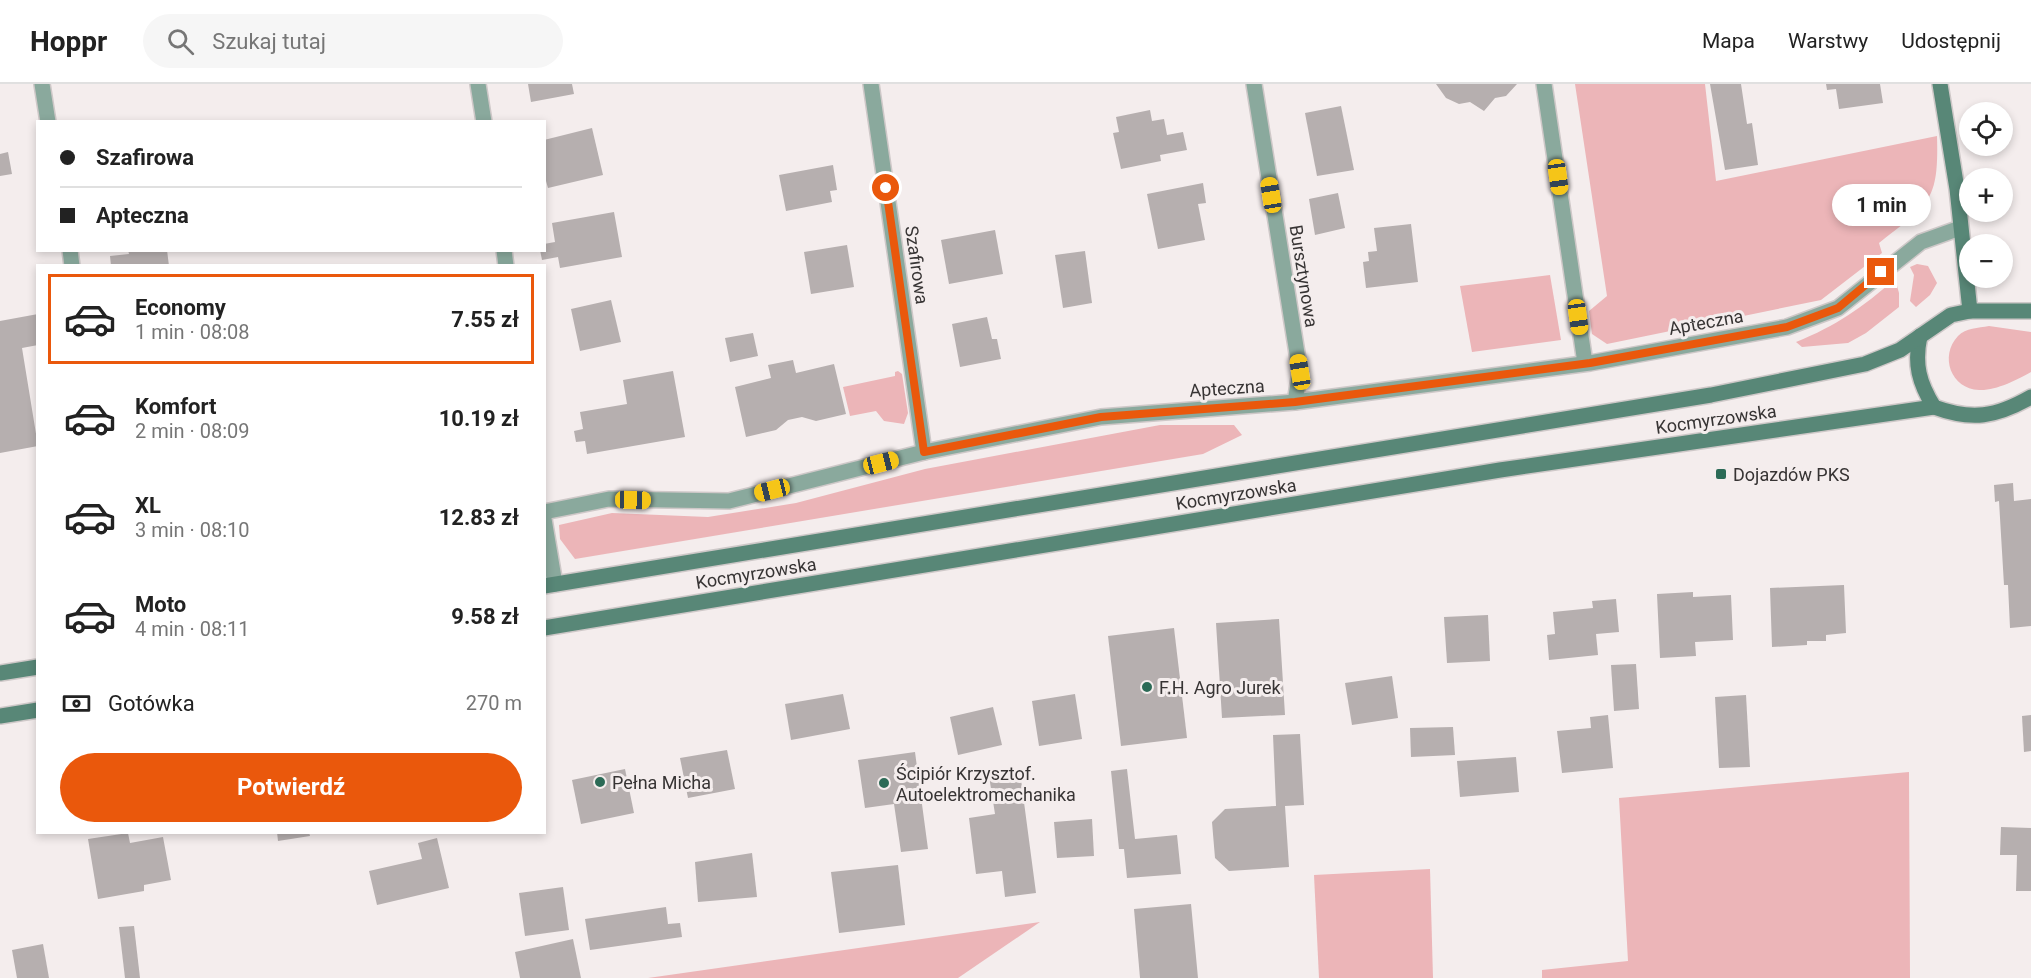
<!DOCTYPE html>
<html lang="pl">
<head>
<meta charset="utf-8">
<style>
	body { margin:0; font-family:Roboto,sans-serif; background:#f6f6f6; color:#222; height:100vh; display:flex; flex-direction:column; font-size:22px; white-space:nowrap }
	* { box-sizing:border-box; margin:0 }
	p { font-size:20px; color:#767676 }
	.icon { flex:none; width:33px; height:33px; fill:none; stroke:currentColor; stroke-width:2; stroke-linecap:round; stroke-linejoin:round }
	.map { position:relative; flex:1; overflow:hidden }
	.drawer { position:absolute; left:36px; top:180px; width:510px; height:570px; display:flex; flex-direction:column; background:#fff; border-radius:0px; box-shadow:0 3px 9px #0003 }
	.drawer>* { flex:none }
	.top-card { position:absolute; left:36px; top:36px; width:510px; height:132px; border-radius:0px; box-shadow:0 3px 9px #0003; display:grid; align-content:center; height:132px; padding:0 24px; background:#fff }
	.tools { position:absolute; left:1959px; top:18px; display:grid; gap:12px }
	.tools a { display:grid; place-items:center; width:54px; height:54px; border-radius:50%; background:#fff; box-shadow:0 3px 9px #0003; font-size:30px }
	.end { position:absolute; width:27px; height:27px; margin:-14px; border:8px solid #ea580c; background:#fff; box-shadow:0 0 0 3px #fff }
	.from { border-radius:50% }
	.bubble { position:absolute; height:42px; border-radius:21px; background:#fff; box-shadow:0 3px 9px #0003; font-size:20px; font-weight:700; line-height:42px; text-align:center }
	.car { position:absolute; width:18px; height:36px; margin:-18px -9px; border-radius:8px; box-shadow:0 0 4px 2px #0007; background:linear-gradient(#f5c518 24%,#345 0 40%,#f5c518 0 76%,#345 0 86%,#f5c518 0) }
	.top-card b { display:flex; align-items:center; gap:21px; height:57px; font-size:22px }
	.top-card b+b { border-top:2px solid #e0e0e0 }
	.top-card i { width:15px; height:15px; background:#222 }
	ul { padding:10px 0 0; list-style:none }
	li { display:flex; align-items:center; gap:18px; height:90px; margin:0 12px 9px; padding:0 12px; border:3px solid transparent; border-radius:0px }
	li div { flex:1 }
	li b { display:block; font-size:22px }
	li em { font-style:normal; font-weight:700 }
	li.selected { border-color:#ea580c }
	li>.icon { width:54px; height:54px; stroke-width:1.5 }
	.pay { display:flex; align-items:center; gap:15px; height:66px; padding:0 24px; font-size:22px }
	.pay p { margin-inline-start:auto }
	.action { display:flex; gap:12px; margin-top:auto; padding:12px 24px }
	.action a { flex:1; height:69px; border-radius:36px; background:#ea580c; color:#fff; font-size:24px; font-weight:700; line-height:69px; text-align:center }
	header { display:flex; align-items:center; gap:36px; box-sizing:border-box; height:84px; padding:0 30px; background:#fff; border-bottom:2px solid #e0e0e0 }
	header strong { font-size:28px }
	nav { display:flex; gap:33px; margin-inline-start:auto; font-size:21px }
	.search { width:420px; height:54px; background:#f6f6f6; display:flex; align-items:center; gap:15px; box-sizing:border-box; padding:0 21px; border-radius:33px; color:#767676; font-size:22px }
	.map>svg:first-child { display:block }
	.green { fill:#ecb5b8 }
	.building { fill:#b6afaf }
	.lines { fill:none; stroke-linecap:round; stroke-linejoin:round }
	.lane-casing { stroke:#cec8c8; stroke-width:18 }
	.street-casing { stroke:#cec8c8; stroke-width:18 }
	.secondary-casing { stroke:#cec8c8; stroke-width:18 }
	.lane { stroke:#8aa99d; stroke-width:15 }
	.street { stroke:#8aa99d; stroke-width:15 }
	.secondary { stroke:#588777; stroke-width:15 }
	.route { stroke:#ea580c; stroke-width:8 }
	.poi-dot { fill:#2b6a56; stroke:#f4eded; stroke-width:2 }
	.labels { text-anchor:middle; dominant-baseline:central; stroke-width:6; stroke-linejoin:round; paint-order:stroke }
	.street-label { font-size:18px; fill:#373434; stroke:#f4eded }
	.poi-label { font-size:18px; fill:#373434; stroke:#f4eded; text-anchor:start }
</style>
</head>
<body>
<header>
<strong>Hoppr</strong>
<div class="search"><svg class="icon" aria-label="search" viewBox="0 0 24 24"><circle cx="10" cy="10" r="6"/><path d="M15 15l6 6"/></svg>Szukaj tutaj</div>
<nav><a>Mapa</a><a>Warstwy</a><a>Udostępnij</a></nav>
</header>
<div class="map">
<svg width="2031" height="894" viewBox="0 0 2031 894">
	<rect width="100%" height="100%" fill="#f4eded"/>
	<g class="green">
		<path d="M1575,0H1705L1716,97L1937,52C1939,118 1929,120 1879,159L1882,169L1821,216L1607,260L1592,250L1589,227L1607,212Z"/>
		<polygon points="1917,180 1928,182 1937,199 1930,211 1916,223 1910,217 1914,191 1910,183"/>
		<polygon points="1550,191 1561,256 1472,268 1460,202"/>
		<path d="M1895,195L1899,209V223L1866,249L1848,259L1802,263L1796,258C1836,242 1863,223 1895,195Z"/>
		<path d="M1989,242L2031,248V288C2017,296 1995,307 1979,306C1951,305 1939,272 1958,252C1966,244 1978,244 1989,242Z"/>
		<polygon points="898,287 902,290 908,329 904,340 884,337 876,327 850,332 843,303 895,292 895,288"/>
		<polygon points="1160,341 1234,341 1242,351 1203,370 575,475 560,455 559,441 612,429 708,433 796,419 925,385"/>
		<polygon points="1909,688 1910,894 1542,894 1542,886 1628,877 1619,714"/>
		<polygon points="1430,785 1433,894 1319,894 1314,791"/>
		<polygon points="1040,838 958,894 648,894"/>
	</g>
	<g class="building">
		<polygon points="528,0 572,0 574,10 531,18"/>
		<polygon points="1436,0 1517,0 1506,12 1495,14 1484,27 1470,18 1459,20 1446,14"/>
		<polygon points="1710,0 1741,0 1747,40 1752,39 1758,81 1725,86"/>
		<polygon points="1826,0 1880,0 1883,19 1839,25 1836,5 1827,6"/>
		<polygon points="1341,22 1354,86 1317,92 1305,29"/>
		<polygon points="1150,26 1152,37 1164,35 1167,51 1183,48 1187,66 1160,71 1161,77 1121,85 1113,49 1119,48 1116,33"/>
		<polygon points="592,44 603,91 548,104 544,90 544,56"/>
		<polygon points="8,68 12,90 0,92 0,70"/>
		<polygon points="833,81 837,106 830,107 832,118 786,127 779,91"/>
		<polygon points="1203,99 1206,119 1198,120 1205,156 1158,165 1147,110"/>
		<polygon points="1338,109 1345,144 1315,151 1309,115"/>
		<polygon points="614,128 622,173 560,184 558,173 542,176 540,166 544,166 544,160 555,158 552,139"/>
		<polygon points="1411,140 1418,198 1366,204 1363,178 1369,177 1368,168 1377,167 1374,144"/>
		<polygon points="995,146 1003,190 949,200 941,156"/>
		<polygon points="847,161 854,203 811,210 804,168"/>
		<polygon points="128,166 167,166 169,182 111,182 110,172 129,170"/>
		<polygon points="1085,167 1092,219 1063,224 1055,171"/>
		<polygon points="611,216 621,258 580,267 571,225"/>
		<polygon points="38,230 38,261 22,264 38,362 0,369 0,237"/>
		<polygon points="987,233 992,255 997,255 1001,275 960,283 952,240"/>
		<polygon points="753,249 758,272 730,278 725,254"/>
		<polygon points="793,276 796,289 834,280 846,330 816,337 802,333 788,336 776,346 746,353 735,303 771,294 768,281"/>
		<polygon points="673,287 685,353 587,370 585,357 576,358 574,347 583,345 580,328 627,320 623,296"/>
		<polygon points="2013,399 2014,417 2031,415 2031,542 2010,544 2008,501 2004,501 1999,417 1995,418 1994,401"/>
		<polygon points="1844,501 1846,549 1826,551 1826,557 1807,557 1807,561 1772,563 1770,504"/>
		<polygon points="1693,508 1693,513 1731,511 1733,556 1695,558 1696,572 1660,574 1657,510"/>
		<polygon points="1616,515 1619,548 1596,550 1598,571 1549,576 1547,551 1555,550 1553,528 1593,524 1592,517"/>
		<polygon points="1488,531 1490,577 1447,579 1444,533"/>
		<polygon points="1279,535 1285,631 1222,634 1216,539"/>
		<polygon points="1174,544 1187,654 1121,662 1108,552"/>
		<polygon points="1636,580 1639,625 1614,627 1611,581"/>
		<polygon points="1392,592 1398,634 1352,641 1345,599"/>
		<polygon points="843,610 850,645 791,656 785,620"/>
		<polygon points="1075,610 1082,655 1039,662 1032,617"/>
		<polygon points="1746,611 1750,683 1719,684 1715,613"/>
		<polygon points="993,623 1002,661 958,671 950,633"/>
		<polygon points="1608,631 1613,684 1562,689 1557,647 1591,644 1590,633"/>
		<polygon points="2031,631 2031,667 2024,668 2022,632"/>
		<polygon points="1453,643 1455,671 1411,673 1410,644"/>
		<polygon points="1300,650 1304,721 1285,722 1289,783 1229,787 1215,774 1212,738 1225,725 1276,722 1273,651"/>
		<polygon points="727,666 735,705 688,714 680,674"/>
		<polygon points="915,668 928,765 901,768 894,720 865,724 858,676"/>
		<polygon points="1516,673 1519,708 1460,713 1457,677"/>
		<polygon points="625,685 634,729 581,740 572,696"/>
		<polygon points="1127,685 1135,755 1177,751 1181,790 1127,794 1124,765 1119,765 1111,687"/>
		<polygon points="1020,688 1036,809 1005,813 1002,787 976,790 969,734 995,730 989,692"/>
		<polygon points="1092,735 1094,772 1057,774 1054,738"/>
		<polygon points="2001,743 2031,744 2031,807 2016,807 2017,771 2000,771"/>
		<polygon points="277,748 309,748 310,752 278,757"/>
		<polygon points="128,749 130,759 163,753 171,796 144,801 144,807 98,815 88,755"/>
		<polygon points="437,754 449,804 377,821 369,787 422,775 418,759"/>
		<polygon points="752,769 757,813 698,818 695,778"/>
		<polygon points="898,781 905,841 839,849 831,788"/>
		<polygon points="563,803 569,846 525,852 519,809"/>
		<polygon points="1191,820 1198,894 1140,894 1134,825"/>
		<polygon points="666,823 668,840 680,839 682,853 590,866 585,835"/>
		<polygon points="134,842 140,894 125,894 119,843"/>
		<polygon points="573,855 581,894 520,894 515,868"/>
		<polygon points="43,860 49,894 17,894 12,866"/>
	</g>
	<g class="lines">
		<defs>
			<polyline id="lane" points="1544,0 1585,279"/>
			<g id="street">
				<polyline points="42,0 48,38"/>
				<polyline points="478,0 484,38"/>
				<polyline points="871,0 924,368"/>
				<polyline points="1254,0 1300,288 1295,318"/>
				<polyline points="70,166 72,182"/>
				<polyline points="504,166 506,182"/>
				<polyline points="544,428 609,415 729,417 924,368 1101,333 1295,318 1590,279 1787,243 1838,224 1921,158 1960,144"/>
				<polyline points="544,435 555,500"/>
			</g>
			<g id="secondary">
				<polyline points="1940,0 1957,105 1970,227"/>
				<path d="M1920,252C1914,280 1919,299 1934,323C1972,337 1996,333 2031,313"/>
				<polyline points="544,502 1711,311 1865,280 1900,266 1951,231 1970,227 2031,227"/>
				<polyline points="544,544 1500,386 1934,323"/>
				<polyline points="0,589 38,583"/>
				<polyline points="0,632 38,626"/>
			</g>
		</defs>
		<use href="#lane" class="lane-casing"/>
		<use href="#street" class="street-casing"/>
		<use href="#secondary" class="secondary-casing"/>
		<use href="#lane" class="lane"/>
		<use href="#street" class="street"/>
		<use href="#secondary" class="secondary"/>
	</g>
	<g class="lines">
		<polyline class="route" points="886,104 924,368 1101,333 1295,318 1590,279 1787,243 1838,224 1881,188"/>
	</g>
	<g class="poi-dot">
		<rect x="1715" y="384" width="12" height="12" rx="3"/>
		<circle cx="1147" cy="603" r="6"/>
		<circle cx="600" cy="698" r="6"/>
		<circle cx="884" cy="699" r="6"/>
	</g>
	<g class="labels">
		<g class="street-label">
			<text transform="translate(917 181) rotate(82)">Szafirowa</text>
			<text transform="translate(1304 192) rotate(81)">Bursztynowa</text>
			<text transform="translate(1706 238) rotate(-10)">Apteczna</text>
			<text transform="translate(1227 304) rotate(-4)">Apteczna</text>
			<text transform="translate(1716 335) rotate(-8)">Kocmyrzowska</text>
			<text transform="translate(1236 410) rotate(-9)">Kocmyrzowska</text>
			<text transform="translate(756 489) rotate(-9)">Kocmyrzowska</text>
		</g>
		<g class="poi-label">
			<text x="1733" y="390">Dojazdów PKS</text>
			<text x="1159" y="603">F.H. Agro Jurek</text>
			<text x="896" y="689">Ścipiór Krzysztof.<tspan x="896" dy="21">Autoelektromechanika</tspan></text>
			<text x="612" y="698">Pełna Micha</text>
		</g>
	</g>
</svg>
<div class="tools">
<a><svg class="icon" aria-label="locate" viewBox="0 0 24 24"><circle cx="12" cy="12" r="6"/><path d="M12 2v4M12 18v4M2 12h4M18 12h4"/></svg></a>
<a>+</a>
<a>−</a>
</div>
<i class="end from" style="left:886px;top:104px"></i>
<i class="end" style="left:1881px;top:188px"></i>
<div class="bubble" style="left:1832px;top:100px;width:99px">1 min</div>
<i class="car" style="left:1558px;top:93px;rotate:172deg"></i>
<i class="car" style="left:1271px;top:111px;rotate:351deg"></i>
<i class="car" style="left:1578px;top:233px;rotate:172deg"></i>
<i class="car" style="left:1300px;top:288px;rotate:351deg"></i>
<i class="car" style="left:881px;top:379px;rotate:76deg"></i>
<i class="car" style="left:772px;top:406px;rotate:256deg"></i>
<i class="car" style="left:633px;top:416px;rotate:91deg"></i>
<div class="top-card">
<b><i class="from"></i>Szafirowa</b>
<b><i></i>Apteczna</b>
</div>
<section class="drawer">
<ul>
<li class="selected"><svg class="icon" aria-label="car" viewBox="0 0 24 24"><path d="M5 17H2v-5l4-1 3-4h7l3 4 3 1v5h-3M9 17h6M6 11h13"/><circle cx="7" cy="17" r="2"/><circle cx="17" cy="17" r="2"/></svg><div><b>Economy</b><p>1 min · 08:08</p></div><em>7.55 zł</em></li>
<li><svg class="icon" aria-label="car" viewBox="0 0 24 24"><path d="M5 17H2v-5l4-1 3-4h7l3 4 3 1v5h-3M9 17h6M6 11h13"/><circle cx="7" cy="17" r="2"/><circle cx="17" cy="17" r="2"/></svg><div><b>Komfort</b><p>2 min · 08:09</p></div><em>10.19 zł</em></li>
<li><svg class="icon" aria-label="car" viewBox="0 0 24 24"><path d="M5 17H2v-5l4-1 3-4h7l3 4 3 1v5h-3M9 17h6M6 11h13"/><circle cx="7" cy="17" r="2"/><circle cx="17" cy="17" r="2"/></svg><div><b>XL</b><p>3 min · 08:10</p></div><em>12.83 zł</em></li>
<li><svg class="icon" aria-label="car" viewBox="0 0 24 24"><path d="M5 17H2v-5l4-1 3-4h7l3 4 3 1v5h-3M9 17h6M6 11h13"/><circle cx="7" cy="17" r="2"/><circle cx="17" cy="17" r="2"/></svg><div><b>Moto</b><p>4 min · 08:11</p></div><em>9.58 zł</em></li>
</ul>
<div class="pay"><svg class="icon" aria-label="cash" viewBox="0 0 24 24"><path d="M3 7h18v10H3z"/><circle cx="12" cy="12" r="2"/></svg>Gotówka<p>270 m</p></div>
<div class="action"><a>Potwierdź</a></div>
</section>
</div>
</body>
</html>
